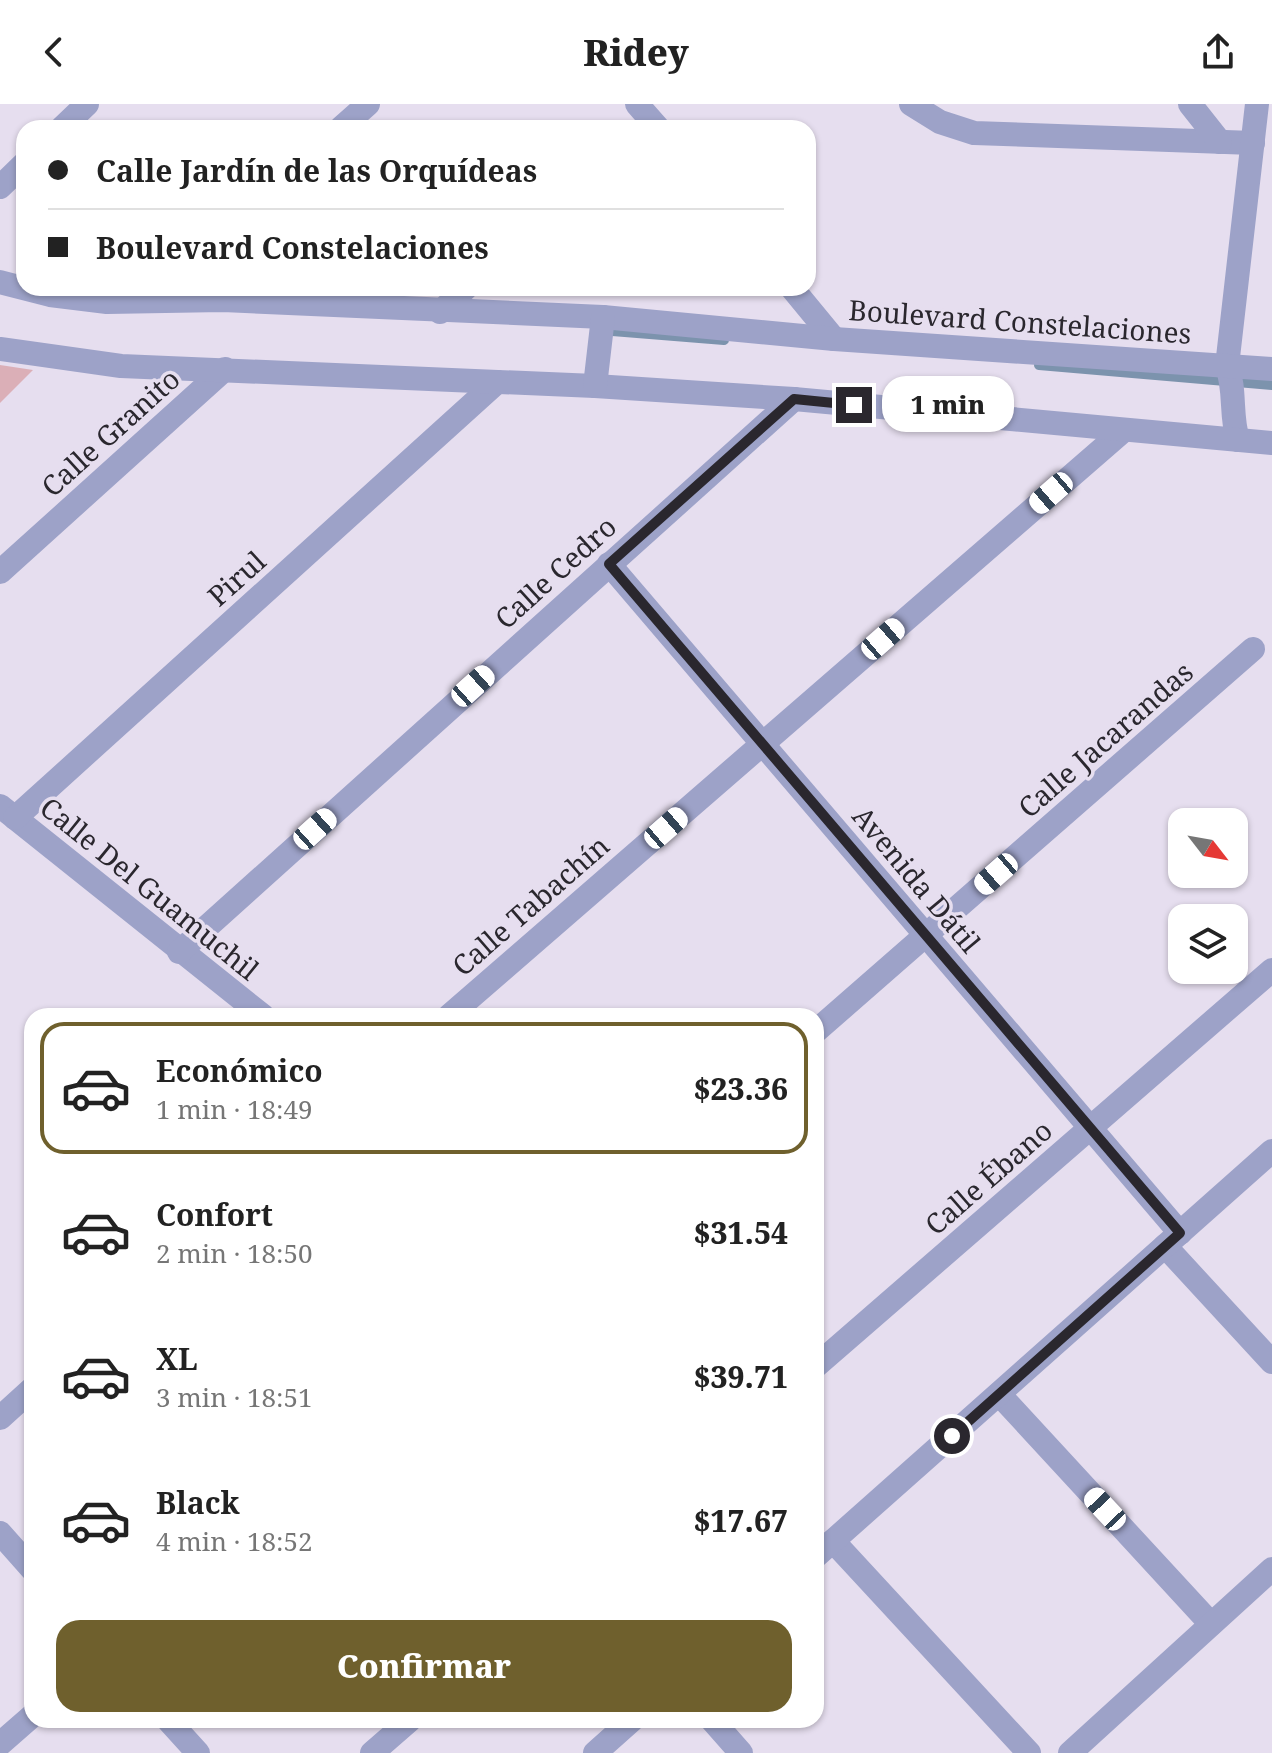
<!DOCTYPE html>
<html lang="es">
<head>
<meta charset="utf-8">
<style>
	body { margin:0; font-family:"Noto Serif",serif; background:#f2f2f2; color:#222; height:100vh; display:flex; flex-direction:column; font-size:30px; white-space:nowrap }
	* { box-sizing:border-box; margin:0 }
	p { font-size:26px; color:#767676 }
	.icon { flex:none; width:44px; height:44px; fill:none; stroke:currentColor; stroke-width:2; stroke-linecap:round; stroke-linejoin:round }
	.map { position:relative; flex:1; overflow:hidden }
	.side { position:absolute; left:24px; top:904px; width:800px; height:720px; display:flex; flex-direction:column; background:#fff; border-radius:24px; box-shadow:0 2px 6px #0004 }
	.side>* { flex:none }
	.hud { position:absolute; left:16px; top:16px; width:800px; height:176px; border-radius:24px; box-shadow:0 2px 6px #0004; display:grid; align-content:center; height:176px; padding:0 32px; background:#fff }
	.needle { width:52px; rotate:121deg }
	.buttons { position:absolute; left:1168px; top:704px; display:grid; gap:16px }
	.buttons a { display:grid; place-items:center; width:80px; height:80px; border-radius:16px; background:#fff; box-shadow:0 2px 6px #0004; font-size:40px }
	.end { position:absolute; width:36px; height:36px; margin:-18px; border:10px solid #2a272e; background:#fff; box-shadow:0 0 0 4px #fff }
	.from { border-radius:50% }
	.bubble { position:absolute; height:56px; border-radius:24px; background:#fff; box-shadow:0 2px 6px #0004; font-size:26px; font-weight:800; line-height:56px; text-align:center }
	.car { position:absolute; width:24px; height:48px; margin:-24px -12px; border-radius:10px; box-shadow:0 0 6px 2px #0007; background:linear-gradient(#fff 24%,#345 0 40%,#fff 0 76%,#345 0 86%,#fff 0) }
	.hud b { display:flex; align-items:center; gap:28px; height:76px; font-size:30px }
	.hud b+b { border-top:2px solid #e0e0e0 }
	.hud i { width:20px; height:20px; background:#222 }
	ul { padding:14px 0 0; list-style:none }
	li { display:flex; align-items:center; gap:24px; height:132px; margin:0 16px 12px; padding:0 16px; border:4px solid transparent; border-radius:24px }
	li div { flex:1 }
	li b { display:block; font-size:30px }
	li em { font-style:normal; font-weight:800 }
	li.on { border-color:#6f602d }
	li>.icon { width:72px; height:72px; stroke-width:1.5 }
	.primary-button { display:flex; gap:16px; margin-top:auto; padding:16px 32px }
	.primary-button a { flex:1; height:92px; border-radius:24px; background:#6f602d; color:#fff; font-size:32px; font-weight:800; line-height:92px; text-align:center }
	header { display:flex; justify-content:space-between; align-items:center; height:104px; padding:0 32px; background:#fff; font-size:36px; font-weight:800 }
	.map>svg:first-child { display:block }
	.green { fill:#dbafb7 }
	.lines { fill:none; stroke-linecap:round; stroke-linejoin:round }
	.stream { stroke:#7c93ad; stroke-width:10 }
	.minor { stroke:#9da2c8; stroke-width:24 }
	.tertiary { stroke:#9da2c8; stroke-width:24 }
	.route { stroke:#2a272e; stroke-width:10 }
	.labels { text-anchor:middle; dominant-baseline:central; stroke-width:7; stroke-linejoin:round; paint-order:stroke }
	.street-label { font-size:28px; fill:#2a272e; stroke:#e6deef }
</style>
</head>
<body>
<header><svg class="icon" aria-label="back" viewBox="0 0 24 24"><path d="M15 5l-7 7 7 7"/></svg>Ridey<svg class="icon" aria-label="share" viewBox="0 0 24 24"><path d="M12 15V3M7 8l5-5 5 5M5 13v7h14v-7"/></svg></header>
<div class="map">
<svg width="1272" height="1649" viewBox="0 0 1272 1649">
	<rect width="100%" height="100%" fill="#e6deef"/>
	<polygon class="green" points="0,261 33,266 0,299"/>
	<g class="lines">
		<g class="stream">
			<polyline points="600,226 724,236"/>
			<polyline points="1039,261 1272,281"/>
		</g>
		<g class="minor">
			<polyline points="637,0 658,24"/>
			<polyline points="911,0 940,18 974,29 1253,39"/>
			<polyline points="1190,0 1220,38"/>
			<polyline points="62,24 87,0"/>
			<polyline points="341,24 368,0"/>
			<polyline points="0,83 24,60"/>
			<polyline points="792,184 834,235"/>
			<polyline points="440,208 466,184"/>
			<path d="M1238,336C1230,311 1236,286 1227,262L1257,0"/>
			<polyline points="609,460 1180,1129"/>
			<polyline points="0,468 225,265"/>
			<polyline points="0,702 263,912"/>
			<polyline points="15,714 497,278"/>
			<polyline points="179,848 794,295"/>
			<polyline points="449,912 1123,327"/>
			<polyline points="816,927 1253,545"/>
			<polyline points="1165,1142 1272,1258"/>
			<polyline points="816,1262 1272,866"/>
			<polyline points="999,1290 1211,1520"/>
			<polyline points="0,1314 32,1285"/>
			<polyline points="0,1429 32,1465"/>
			<polyline points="833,1437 1029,1649"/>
			<polyline points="168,1616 198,1649"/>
			<polyline points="712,1616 741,1649"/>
			<polyline points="0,1640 32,1612"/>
			<polyline points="372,1649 410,1616"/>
			<polyline points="1070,1649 1272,1465"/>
		</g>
		<g class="tertiary">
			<polyline points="0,178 50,191 107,198 223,196 603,213 834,235 1272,265"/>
			<polyline points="0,245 121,262 595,282 794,295 1272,339"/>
			<polyline points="595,282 603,213"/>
			<polyline points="816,1452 1272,1047"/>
			<polyline points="595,1649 632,1616"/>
		</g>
	</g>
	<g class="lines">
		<polyline class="route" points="854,301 794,295 609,460 1180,1129 952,1332"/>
	</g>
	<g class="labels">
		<g class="street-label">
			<text transform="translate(1020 217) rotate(4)">Boulevard Constelaciones</text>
			<text transform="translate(110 328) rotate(-42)">Calle Granito</text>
			<text transform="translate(555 468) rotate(-42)">Calle Cedro</text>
			<text transform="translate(236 474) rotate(-42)">Pirul</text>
			<text transform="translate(1105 635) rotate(-41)">Calle Jacarandas</text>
			<text transform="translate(917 775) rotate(50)">Avenida Dátil</text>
			<text transform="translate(150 784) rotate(39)">Calle Del Guamuchil</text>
			<text transform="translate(530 801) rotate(-41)">Calle Tabachín</text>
			<text transform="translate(988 1073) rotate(-41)">Calle Ébano</text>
		</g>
	</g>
</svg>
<div class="buttons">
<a><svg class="needle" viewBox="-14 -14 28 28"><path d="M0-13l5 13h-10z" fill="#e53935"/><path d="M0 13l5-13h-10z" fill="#767676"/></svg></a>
<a><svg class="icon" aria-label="layers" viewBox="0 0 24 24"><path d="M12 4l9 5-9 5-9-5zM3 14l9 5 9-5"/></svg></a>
</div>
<i class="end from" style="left:952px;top:1332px"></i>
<i class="end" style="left:854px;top:301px"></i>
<div class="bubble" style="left:882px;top:272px;width:132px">1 min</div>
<i class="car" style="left:1051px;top:389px;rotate:229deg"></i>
<i class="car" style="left:883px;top:535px;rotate:49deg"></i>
<i class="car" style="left:473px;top:582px;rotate:48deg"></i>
<i class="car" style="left:666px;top:724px;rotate:49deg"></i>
<i class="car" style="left:315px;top:725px;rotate:48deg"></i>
<i class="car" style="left:996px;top:770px;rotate:229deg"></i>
<i class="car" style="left:1105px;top:1405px;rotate:317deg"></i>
<div class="hud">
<b><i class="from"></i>Calle Jardín de las Orquídeas</b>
<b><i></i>Boulevard Constelaciones</b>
</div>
<section class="side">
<ul>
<li class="on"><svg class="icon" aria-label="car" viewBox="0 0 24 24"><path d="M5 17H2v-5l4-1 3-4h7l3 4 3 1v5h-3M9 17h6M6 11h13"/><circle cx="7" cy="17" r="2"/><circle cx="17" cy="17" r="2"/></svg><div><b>Económico</b><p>1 min · 18:49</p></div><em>$23.36</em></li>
<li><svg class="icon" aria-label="car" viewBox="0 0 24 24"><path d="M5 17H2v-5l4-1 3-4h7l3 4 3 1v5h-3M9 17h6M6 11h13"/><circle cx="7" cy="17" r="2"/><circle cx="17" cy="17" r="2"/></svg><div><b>Confort</b><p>2 min · 18:50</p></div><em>$31.54</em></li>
<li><svg class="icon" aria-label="car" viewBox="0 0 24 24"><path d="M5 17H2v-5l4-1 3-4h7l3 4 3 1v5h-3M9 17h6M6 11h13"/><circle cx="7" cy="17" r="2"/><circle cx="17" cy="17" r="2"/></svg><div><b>XL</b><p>3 min · 18:51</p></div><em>$39.71</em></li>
<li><svg class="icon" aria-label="car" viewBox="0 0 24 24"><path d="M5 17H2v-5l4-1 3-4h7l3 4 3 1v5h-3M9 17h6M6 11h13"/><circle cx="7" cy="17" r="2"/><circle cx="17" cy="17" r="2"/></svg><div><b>Black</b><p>4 min · 18:52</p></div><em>$17.67</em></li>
</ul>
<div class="primary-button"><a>Confirmar</a></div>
</section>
</div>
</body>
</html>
